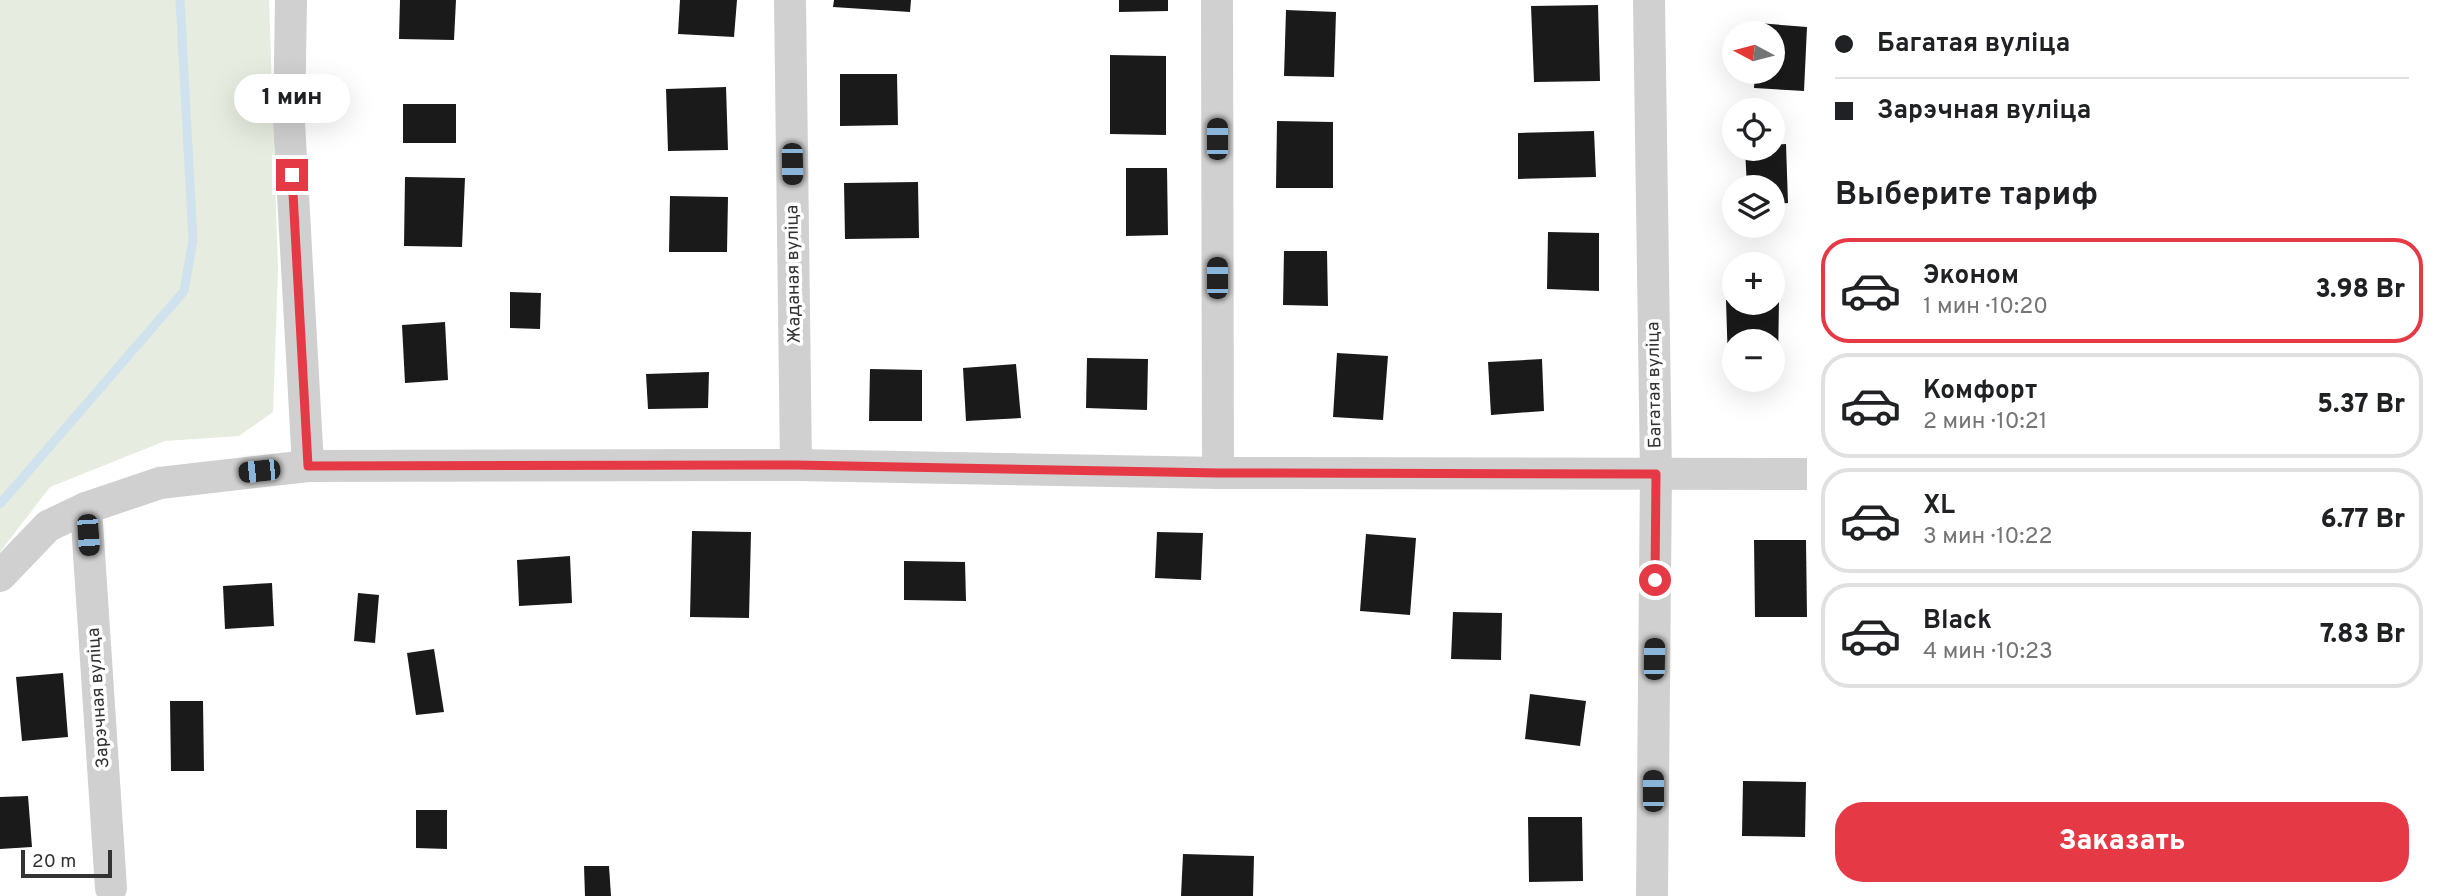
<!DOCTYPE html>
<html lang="ru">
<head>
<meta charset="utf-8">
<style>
	body { margin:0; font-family:Overpass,sans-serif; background:#f6f6f6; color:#202124; height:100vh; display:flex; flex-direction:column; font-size:26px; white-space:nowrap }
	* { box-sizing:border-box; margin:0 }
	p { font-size:23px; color:#757577 }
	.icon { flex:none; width:38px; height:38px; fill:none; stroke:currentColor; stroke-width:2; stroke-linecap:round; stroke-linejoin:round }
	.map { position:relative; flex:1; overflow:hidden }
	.panel { display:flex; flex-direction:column; background:#fff; width:630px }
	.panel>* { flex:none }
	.top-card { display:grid; align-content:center; height:154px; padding:0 28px; background:#fff }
	.needle { width:46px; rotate:277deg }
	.fabs { position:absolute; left:1722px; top:21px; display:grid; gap:14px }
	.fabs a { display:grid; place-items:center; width:63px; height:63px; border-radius:50%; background:#fff; box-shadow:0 7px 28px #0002; font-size:35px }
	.scale { position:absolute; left:21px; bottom:18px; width:91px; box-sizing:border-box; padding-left:7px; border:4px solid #333; border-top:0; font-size:19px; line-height:24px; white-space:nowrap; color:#333; -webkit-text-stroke:5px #fff; paint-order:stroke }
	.end { position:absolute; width:32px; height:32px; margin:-16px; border:9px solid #e63946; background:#fff; box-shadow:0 0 0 4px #fff }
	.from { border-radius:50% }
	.bubble { position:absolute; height:49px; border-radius:24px; background:#fff; box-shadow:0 7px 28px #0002; font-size:23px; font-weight:800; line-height:49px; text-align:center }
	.car { position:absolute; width:21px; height:42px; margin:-21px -10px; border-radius:9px; box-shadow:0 0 5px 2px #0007; background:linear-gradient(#222 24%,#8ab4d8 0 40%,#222 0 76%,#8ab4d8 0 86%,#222 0) }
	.top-card b { display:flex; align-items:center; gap:24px; height:66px; font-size:26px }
	.top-card b+b { border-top:2px solid #e0e0e0 }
	.top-card i { width:18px; height:18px; background:#202124 }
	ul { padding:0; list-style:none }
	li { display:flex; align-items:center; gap:21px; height:105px; margin:0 14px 10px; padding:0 14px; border:4px solid #e0e0e0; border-radius:28px }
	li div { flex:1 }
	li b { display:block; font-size:26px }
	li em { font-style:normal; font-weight:800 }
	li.current { border-color:#e63946 }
	li>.icon { width:63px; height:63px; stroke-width:1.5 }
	h2 { padding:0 28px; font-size:32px; line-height:84px }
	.action { display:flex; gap:14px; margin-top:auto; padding:14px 28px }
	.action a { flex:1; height:80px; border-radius:28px; background:#e63946; color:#fff; font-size:28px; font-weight:800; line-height:80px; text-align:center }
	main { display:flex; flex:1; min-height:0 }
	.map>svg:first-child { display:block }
	.green { fill:#e6ecdf }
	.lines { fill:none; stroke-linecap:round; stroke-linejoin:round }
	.stream { stroke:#cfe2ee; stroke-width:9 }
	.building { fill:#1a1a1a }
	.street { stroke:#d0d0d0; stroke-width:32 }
	.route { stroke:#e63946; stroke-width:9 }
	.labels { text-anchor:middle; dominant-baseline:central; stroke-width:7; stroke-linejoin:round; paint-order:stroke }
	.street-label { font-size:18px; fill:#333; stroke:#fff }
</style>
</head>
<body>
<main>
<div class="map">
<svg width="1807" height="896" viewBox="0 0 1807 896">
	<rect width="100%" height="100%" fill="#fff"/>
	<polygon class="green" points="0,0 269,0 278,269 273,412 239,436 165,441 50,487 0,552"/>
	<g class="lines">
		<polyline class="stream" points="0,504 184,291 193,240 180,0"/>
	</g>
	<g class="building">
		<polygon points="400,0 456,0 454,40 399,39"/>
		<polygon points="680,0 737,0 734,37 678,34"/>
		<polygon points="834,0 911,0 910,12 833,7"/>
		<polygon points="1119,0 1168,0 1168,11 1119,12"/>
		<polygon points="1598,5 1600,81 1534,82 1531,6"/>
		<polygon points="1286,10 1336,12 1334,77 1284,76"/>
		<polygon points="1758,23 1807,27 1804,91 1754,88 1755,72 1773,72 1773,33 1757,33"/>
		<polygon points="1110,55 1166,56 1166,135 1110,134"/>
		<polygon points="840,74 897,74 898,125 840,126"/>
		<polygon points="726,87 728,150 668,151 666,89"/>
		<rect x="403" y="104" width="53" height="39"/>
		<polygon points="1277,121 1333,122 1333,188 1276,188"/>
		<polygon points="1594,131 1596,177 1518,179 1518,133"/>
		<polygon points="1786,144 1788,203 1773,204 1773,187 1747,187 1745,149 1773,149 1773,145"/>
		<polygon points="1126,168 1167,168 1168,235 1126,236"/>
		<polygon points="405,177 465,178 462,247 404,246"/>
		<polygon points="918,182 919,238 845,239 844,183"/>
		<polygon points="670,196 728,197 727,252 669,252"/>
		<polygon points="1548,232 1599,233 1599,291 1547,289"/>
		<polygon points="1284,251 1327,251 1328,306 1283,305"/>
		<polygon points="510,292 541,293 540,329 510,328"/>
		<polygon points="1773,299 1779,299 1778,363 1773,363 1773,341 1734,341 1734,364 1728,364 1726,300 1773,303"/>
		<polygon points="445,322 448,380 405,383 402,325"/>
		<polygon points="1337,353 1388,356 1383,420 1333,417"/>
		<polygon points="1087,358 1148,359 1147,410 1086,408"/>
		<polygon points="1542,359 1544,411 1491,415 1488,362"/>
		<polygon points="1016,364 1021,418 966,421 963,368"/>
		<polygon points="870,369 922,370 922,421 869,421"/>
		<polygon points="709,372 708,408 648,409 646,374"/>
		<polygon points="692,531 751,532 749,618 690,617"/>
		<polygon points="1157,532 1203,533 1201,580 1155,578"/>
		<polygon points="1366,534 1416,538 1410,615 1360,611"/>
		<polygon points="1754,540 1806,540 1807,617 1755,617"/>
		<polygon points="570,556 572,603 519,606 517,560"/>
		<polygon points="904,561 965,562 966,601 904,600"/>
		<polygon points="272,583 274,626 225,629 223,586"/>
		<polygon points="358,593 379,595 375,643 354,641"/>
		<polygon points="1453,612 1502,613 1501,660 1451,659"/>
		<polygon points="434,649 444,712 416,715 407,653"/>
		<polygon points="63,673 68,737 22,741 16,677"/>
		<polygon points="1530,694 1586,701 1580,746 1525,739"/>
		<polygon points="170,701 203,701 204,771 171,771"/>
		<polygon points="1743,781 1806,782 1805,837 1742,836"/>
		<polygon points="28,796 32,847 0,849 0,797"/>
		<polygon points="416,810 447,810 447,849 416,848"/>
		<polygon points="1528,817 1582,817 1583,881 1529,882"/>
		<polygon points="1183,854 1254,856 1253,896 1181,896"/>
		<polygon points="584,866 609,866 611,896 585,896"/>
	</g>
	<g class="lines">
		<g class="street">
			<polyline points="291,0 289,122 308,466"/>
			<polyline points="790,0 796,465"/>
			<polyline points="1217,0 1218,473"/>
			<polyline points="1649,0 1656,474 1652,896"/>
			<polyline points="86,508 111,888"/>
			<polyline points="0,576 48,526 86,508 160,483 308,466 796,465 1218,473 1807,474"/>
		</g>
	</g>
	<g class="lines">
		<polyline class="route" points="292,175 308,466 796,465 1218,473 1656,474 1655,580"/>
	</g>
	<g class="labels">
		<g class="street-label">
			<text transform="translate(794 274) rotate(-91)">Жаданая вуліца</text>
			<text transform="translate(1655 385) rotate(-91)">Багатая вуліца</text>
			<text transform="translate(99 698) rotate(-94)">Зарэчная вуліца</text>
		</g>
	</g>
</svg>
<div class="fabs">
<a><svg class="needle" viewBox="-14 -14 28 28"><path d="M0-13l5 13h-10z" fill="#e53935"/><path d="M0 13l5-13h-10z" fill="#757577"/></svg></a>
<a><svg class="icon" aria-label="locate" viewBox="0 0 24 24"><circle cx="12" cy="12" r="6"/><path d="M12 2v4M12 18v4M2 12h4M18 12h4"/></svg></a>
<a><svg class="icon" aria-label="layers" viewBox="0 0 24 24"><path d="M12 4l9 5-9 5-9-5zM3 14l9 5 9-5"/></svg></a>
<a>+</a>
<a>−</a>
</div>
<div class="scale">20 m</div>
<i class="end from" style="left:1655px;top:580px"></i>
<i class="end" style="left:292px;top:175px"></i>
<div class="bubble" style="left:234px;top:74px;width:116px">1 мин</div>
<i class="car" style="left:1217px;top:139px;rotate:0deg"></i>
<i class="car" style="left:792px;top:164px;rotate:179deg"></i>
<i class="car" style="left:1217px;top:278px;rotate:0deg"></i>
<i class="car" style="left:259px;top:471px;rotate:264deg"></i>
<i class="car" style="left:88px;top:535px;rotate:176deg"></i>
<i class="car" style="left:1654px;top:659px;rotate:1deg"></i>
<i class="car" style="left:1653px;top:791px;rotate:0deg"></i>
</div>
<section class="panel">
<div class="top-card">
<b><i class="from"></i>Багатая вуліца</b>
<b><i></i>Зарэчная вуліца</b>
</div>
<h2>Выберите тариф</h2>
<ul>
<li class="current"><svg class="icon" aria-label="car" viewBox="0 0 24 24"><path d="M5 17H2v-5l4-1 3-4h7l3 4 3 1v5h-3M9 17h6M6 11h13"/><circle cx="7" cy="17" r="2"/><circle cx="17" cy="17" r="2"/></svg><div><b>Эконом</b><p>1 мин · 10:20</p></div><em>3.98 Br</em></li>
<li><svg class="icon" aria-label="car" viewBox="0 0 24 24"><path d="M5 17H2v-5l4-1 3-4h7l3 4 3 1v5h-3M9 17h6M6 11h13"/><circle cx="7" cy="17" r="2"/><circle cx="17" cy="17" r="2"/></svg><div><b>Комфорт</b><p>2 мин · 10:21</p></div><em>5.37 Br</em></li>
<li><svg class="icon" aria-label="car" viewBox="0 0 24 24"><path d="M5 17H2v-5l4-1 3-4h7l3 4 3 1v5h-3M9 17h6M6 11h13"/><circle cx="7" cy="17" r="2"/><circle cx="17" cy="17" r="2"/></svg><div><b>XL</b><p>3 мин · 10:22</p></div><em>6.77 Br</em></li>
<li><svg class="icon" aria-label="car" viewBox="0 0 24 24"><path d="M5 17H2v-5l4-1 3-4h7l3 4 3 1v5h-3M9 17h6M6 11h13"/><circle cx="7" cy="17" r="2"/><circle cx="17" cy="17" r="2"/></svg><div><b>Black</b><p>4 мин · 10:23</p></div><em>7.83 Br</em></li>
</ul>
<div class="action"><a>Заказать</a></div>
</section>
</main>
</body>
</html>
